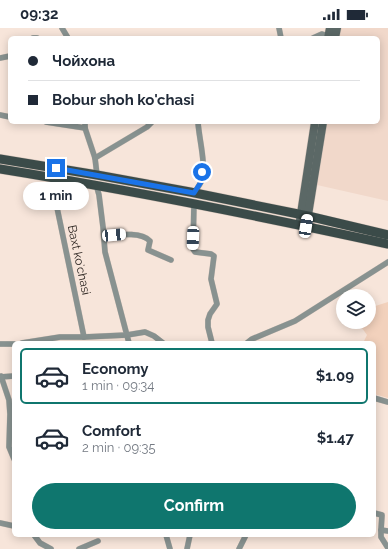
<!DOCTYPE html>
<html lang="en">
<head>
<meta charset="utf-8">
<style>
	body { margin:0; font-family:Raleway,sans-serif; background:#f2f2f3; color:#1f2937; height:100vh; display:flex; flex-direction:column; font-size:15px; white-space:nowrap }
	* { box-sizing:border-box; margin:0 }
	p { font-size:13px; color:#747a83 }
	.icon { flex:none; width:22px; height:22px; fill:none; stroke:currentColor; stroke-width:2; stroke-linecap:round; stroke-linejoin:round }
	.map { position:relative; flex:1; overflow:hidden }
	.sheet { position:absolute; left:12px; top:313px; width:364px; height:196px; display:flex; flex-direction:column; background:#fff; border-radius:6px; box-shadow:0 2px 10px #0003 }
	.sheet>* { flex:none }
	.top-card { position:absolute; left:8px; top:8px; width:372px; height:88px; border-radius:6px; box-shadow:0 2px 10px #0003; display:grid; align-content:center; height:88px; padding:0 20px; background:#fff }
	.fabs { position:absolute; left:336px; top:261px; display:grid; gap:8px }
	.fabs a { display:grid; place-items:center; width:40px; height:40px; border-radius:50%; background:#fff; box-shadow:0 2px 10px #0003; font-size:20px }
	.end { position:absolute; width:18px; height:18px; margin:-9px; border:5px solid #1a73e8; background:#fff; box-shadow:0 0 0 2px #fff }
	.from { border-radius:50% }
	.bubble { position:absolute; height:28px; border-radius:14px; background:#fff; box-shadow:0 2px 10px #0003; font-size:13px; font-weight:700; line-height:28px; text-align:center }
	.car { position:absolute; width:12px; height:24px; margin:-12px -6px; border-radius:5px; box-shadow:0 0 3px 1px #0007; background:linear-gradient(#fff 24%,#345 0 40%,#fff 0 76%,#345 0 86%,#fff 0) }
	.top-card b { display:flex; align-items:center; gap:14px; height:38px; font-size:15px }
	.top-card b+b { border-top:1px solid #e0e1e3 }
	.top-card i { width:10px; height:10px; background:#1f2937 }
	ul { padding:7px 0 0; list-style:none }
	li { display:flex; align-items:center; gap:12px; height:56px; margin:0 8px 6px; padding:0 12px; border:2px solid transparent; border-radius:6px }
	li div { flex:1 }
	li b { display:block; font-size:15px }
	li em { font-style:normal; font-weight:700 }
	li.current { border-color:#0f766e }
	li>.icon { width:36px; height:36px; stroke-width:1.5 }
	.button { display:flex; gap:8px; margin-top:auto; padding:8px 20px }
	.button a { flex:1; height:46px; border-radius:24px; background:#0f766e; color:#fff; font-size:16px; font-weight:700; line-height:46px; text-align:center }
	.status { display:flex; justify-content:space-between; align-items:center; height:28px; padding:0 20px; background:#fff; direction:ltr }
	.status svg { height:11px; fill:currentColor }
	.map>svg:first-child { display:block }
	.built { fill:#f1d8ca }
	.green { fill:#f2d1bc }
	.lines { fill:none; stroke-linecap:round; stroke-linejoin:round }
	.street-casing { stroke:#d3c3b9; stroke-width:6 }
	.secondary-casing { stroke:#d3c3b9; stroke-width:9 }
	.primary-casing { stroke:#d3c3b9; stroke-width:10 }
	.street { stroke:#889290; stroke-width:5.5 }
	.secondary { stroke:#5b6866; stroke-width:8 }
	.primary { stroke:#3b4b49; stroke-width:9 }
	.route { stroke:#1a73e8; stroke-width:5 }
	.labels { text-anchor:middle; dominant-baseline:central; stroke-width:4; stroke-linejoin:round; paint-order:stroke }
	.street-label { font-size:12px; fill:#2f2824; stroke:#f7e5da }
</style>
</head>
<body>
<div class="status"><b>09:32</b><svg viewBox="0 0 49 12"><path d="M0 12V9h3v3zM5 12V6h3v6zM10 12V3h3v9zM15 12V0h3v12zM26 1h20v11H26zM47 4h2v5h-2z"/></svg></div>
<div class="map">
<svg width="388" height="521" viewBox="0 0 388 521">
	<rect width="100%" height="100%" fill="#f7e5da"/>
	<polygon class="built" points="341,0 388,0 388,173 317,157 326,94 378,94 378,10 339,10"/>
	<polygon class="green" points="388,274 388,370 374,366 374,315 363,315 367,307 362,300 358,297 360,294 369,294 369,280"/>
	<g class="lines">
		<defs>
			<g id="street">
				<polyline points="62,0 68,10"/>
				<polyline points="279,0 281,10"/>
				<polyline points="33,10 37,10"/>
				<polyline points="313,10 322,6 328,8"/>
				<polyline points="0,30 10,28"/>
				<polyline points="0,87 10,89"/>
				<polyline points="46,94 85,100"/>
				<polyline points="85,94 85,100 95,130 97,147"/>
				<polyline points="95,130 147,99 152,94"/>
				<polyline points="96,156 99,167 103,199 105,224 129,315"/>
				<path d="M194,165C196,162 199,158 201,154C207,137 199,112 198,94"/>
				<polyline points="194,175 193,221 195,224 211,226 214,228 211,251 217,276 210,286 208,292 208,299 212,315"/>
				<path d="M104,208C116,207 141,203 150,213L148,222L171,232"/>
				<polyline points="84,309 127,307 145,304 154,308 163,315"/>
				<polyline points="22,315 60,309 84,309 55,170 56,159"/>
				<polyline points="247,315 252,311 295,293 388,234"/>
				<polyline points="0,316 14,316"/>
				<polyline points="1,348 9,372 10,386 9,419 14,431"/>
				<polyline points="0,349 14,348"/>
				<polyline points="374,370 388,374"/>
				<polyline points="374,485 382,487 381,502"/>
				<polyline points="0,495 14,498"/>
				<polyline points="388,503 381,502 381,509 388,520"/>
				<polyline points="34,507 40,515 51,521"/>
				<polyline points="166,507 170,521"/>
				<polyline points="79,521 98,513"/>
				<polyline points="187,521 190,507"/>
				<polyline points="239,521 246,507"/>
			</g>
			<g id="secondary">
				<polyline points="328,10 330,0"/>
				<polyline points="335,10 337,0"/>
				<polyline points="300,192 315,94"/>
				<polyline points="307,193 323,94"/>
			</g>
			<g id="primary">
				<polyline points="0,131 97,147 190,164 308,188 388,207"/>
				<path d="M0,141C130,162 259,188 388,216"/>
			</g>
		</defs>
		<use href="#street" class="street-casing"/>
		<use href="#secondary" class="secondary-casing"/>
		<use href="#primary" class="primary-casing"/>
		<use href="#street" class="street"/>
		<use href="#secondary" class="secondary"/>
		<use href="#primary" class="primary"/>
	</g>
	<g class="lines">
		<polyline class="route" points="56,140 194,165 201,154 202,144"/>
	</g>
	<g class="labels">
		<g class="street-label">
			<text transform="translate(79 232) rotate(78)">Baxt koʻchasi</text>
		</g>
	</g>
</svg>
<div class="fabs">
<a><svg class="icon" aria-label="layers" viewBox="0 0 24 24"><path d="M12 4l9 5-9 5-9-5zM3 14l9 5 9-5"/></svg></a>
</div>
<i class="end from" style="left:202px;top:144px"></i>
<i class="end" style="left:56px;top:140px"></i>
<div class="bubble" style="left:23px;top:154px;width:66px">1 min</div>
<i class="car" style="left:306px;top:198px;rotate:9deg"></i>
<i class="car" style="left:114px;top:207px;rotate:85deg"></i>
<i class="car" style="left:193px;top:210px;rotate:182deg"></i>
<div class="top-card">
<b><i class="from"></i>Чойхона</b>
<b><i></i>Bobur shoh ko'chasi</b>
</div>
<section class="sheet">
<ul>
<li class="current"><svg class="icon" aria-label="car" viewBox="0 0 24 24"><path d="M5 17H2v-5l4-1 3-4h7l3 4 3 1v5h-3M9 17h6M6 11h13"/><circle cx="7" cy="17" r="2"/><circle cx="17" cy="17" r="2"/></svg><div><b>Economy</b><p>1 min · 09:34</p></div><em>$1.09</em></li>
<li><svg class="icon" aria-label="car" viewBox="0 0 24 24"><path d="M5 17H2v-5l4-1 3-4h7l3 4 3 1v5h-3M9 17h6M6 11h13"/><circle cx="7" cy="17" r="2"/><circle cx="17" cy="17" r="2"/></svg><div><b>Comfort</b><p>2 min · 09:35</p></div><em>$1.47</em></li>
</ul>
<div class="button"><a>Confirm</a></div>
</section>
</div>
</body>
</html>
